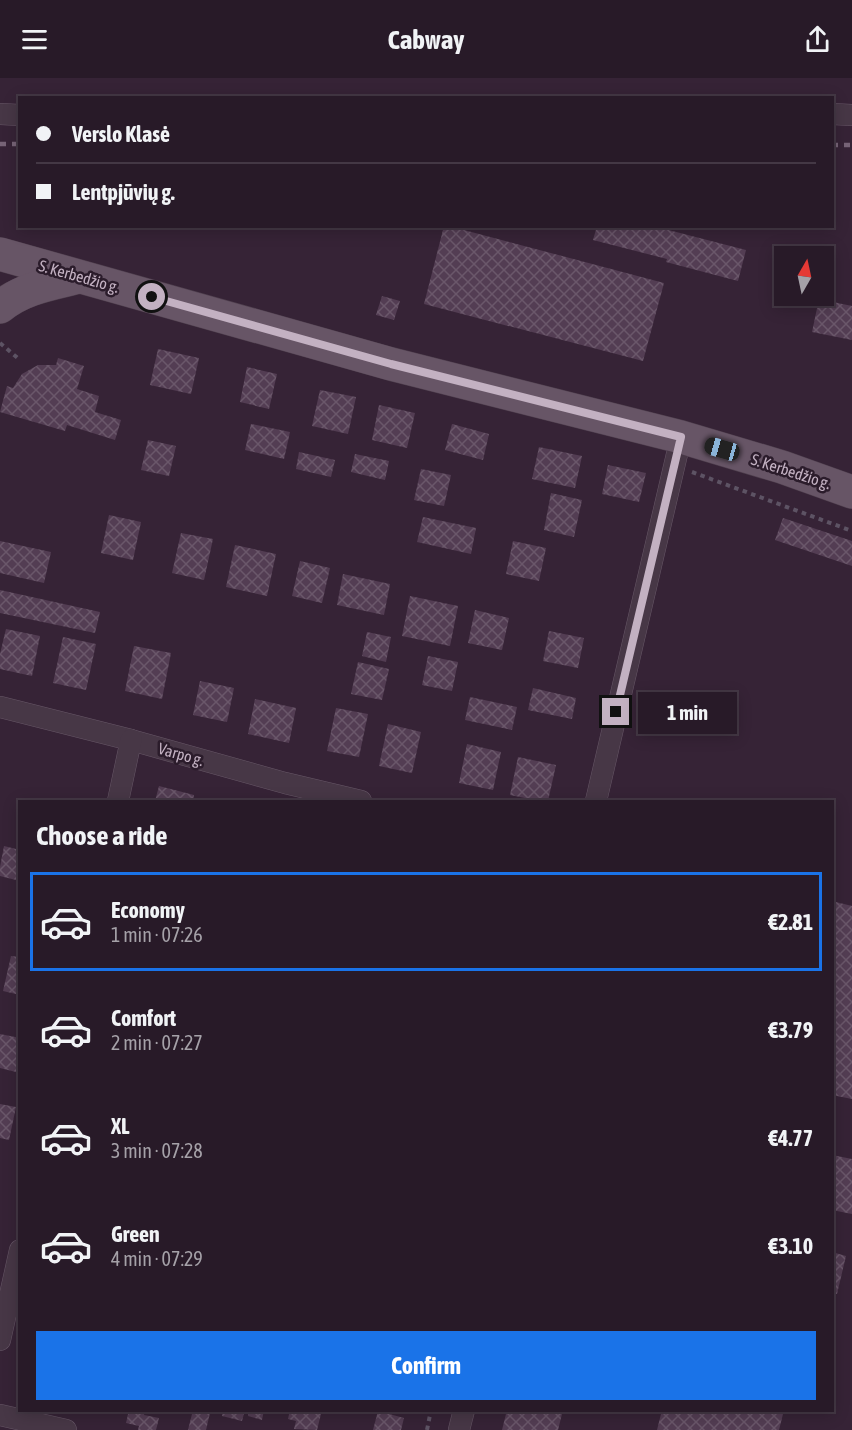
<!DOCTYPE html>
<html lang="en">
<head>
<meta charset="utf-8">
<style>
	body { margin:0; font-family:"Asap Condensed",sans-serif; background:#302330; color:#f1f3f6; height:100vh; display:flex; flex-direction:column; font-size:22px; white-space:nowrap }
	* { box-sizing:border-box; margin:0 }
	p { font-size:20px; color:#a5a1a8 }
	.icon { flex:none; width:33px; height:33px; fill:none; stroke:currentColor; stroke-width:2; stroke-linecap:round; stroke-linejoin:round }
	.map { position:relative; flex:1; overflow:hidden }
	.drawer { position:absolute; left:18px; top:722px; width:816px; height:612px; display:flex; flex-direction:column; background:#281a28; border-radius:0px; box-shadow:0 3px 15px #0003,0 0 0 2px #443845 }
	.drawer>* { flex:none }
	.top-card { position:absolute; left:18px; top:18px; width:816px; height:132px; border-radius:0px; box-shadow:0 3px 15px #0003,0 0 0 2px #443845; display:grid; align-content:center; height:132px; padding:0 18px; background:#281a28 }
	.needle { width:39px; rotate:9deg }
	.controls { position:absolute; left:774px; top:168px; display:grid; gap:12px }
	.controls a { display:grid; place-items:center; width:60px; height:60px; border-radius:0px; background:#281a28; box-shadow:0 3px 15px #0003,0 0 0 2px #443845; font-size:30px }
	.end { position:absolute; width:27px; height:27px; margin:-14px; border:8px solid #c3b1c2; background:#111; box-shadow:0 0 0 3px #111 }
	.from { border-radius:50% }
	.bubble { position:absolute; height:42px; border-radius:0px; background:#281a28; box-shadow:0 3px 15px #0003,0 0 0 2px #443845; font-size:20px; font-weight:700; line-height:42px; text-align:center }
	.car { position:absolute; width:18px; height:36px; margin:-18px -9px; border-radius:8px; box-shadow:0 0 4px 2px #0007; background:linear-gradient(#222 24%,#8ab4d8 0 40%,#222 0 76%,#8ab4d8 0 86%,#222 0) }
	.top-card b { display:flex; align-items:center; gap:21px; height:57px; font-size:22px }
	.top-card b+b { border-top:2px solid #443845 }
	.top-card i { width:15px; height:15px; background:#f1f3f6 }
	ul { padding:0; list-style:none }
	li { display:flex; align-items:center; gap:18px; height:99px; margin:0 12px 9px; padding:0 6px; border:3px solid transparent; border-radius:0px }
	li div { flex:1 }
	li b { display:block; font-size:22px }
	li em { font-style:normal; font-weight:700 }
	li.current { border-color:#1a73e8 }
	li>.icon { width:54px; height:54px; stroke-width:1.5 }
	h2 { padding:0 18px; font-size:27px; line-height:72px }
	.primary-button { display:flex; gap:12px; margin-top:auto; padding:12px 18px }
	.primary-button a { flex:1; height:69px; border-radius:0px; background:#1a73e8; color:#fff; font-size:24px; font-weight:700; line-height:69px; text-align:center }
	header { display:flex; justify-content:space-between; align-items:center; height:78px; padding:0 18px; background:#281a28; font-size:27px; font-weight:700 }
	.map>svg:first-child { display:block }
	.building { fill:url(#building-cross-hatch) }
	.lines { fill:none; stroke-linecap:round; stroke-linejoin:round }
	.street-casing { stroke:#675767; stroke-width:22 }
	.primary-casing { stroke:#50404f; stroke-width:34 }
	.path { stroke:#5d5364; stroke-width:4; stroke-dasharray:4.5 4.5; stroke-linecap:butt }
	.street { stroke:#473746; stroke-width:21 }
	.primary { stroke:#675566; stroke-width:33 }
	.rail { stroke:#776477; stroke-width:4.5; stroke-dasharray:6 6; stroke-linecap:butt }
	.route { stroke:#c3b1c2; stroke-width:8 }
	.labels { text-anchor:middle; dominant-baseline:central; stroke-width:5; stroke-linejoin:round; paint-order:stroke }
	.street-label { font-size:16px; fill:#c3b1c2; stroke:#2b1c2b }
</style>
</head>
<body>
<header><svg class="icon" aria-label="menu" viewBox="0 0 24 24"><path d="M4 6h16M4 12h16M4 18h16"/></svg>Cabway<svg class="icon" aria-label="share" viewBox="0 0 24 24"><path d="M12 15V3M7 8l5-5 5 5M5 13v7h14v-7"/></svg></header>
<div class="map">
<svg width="852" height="1352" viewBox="0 0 852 1352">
	<defs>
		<pattern id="building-cross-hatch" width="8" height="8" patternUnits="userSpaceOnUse" patternTransform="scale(1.5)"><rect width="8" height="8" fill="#533d53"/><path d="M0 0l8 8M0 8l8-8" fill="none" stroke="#6a576a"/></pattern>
	</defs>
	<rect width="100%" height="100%" fill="#362336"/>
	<g class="building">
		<polygon points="444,148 449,148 664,205 643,283 424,226"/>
		<polygon points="597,148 653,148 746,172 738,203 666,184 667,181 593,162"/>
		<polygon points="382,218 400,223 394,242 376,237"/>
		<polygon points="819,221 852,228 852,262 812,254"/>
		<polygon points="158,271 199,280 191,316 150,307"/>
		<polygon points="58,280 84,288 77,311 99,318 95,334 121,342 115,362 67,347 65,353 0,334 7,308 13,310 22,296 38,287 56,287"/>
		<polygon points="247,289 277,296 269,331 240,324"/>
		<polygon points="320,312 356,319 348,356 312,348"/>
		<polygon points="379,327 415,335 407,370 372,362"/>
		<polygon points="251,346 290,354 284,381 245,372"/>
		<polygon points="452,346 489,356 483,382 445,372"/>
		<polygon points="148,362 176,368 169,398 141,392"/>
		<polygon points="539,369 582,378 575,410 532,401"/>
		<polygon points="299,374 335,382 331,399 296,391"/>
		<polygon points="355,376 389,383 385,402 351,394"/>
		<polygon points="608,387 646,395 639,424 602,416"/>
		<polygon points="421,391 451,397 444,428 414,422"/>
		<polygon points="551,415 582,422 574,459 544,452"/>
		<polygon points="109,437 141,444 133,482 101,475"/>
		<polygon points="423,439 476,450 471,476 417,464"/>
		<polygon points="783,440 852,463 852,488 775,462"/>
		<polygon points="181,455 213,461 204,502 172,495"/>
		<polygon points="0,463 51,474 44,505 0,495"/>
		<polygon points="513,463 546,470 539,503 506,496"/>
		<polygon points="235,467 276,476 267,518 226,509"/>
		<polygon points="300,483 330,490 322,525 292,518"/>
		<polygon points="343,496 390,506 384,537 337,527"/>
		<polygon points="0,512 100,534 95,555 0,535"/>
		<polygon points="410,518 458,528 450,568 402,558"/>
		<polygon points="475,532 509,540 502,572 468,565"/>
		<polygon points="6,551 40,558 32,598 0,591 0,576"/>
		<polygon points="549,553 584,560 578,590 543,583"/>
		<polygon points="367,554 391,559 386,584 362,578"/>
		<polygon points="63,559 96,566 86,612 53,605"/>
		<polygon points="134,568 171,575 162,621 125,613"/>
		<polygon points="428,578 458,584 452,613 422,607"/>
		<polygon points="358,584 389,591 382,622 351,616"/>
		<polygon points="200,603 234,610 227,644 193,637"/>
		<polygon points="533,610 576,620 572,641 528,632"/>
		<polygon points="470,619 517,629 512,652 465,642"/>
		<polygon points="255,621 296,630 289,665 248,656"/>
		<polygon points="336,630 368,636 359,679 327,673"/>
		<polygon points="388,646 421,654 412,695 379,688"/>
		<polygon points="467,666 501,674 493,712 459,705"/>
		<polygon points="518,679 556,687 548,723 540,723 510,717"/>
		<polygon points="159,708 194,717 193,723 155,723"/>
		<polygon points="4,768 20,772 20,783 16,802 0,798 0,789"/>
		<polygon points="832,823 852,828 852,1021 832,1017"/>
		<polygon points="11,878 20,879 20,917 3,913"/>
		<polygon points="0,956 20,960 20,995 0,990"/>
		<polygon points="0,1026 16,1029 9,1062 0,1060"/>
		<polygon points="832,1077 852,1081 852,1136 832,1132"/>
		<polygon points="832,1174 846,1178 837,1216 832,1215"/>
		<polygon points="129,1332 145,1332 144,1337 159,1340 156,1352 138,1352 139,1348 126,1345"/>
		<polygon points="193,1332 210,1335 206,1352 188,1352"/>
		<polygon points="223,1332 245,1332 242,1343 222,1338"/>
		<polygon points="249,1332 264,1332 262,1342 248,1338"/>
		<polygon points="290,1332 322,1332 317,1352 294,1351 296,1343 288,1341"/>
		<polygon points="507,1332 563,1332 558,1352 502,1352"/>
		<polygon points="662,1332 784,1332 779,1352 657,1352"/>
		<polygon points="378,1333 404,1340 401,1352 373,1352"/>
	</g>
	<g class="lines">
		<defs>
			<g id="street">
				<polyline points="0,36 20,37"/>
				<polyline points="832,36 852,37"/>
				<polyline points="0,629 131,662 285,705 361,723"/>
				<polyline points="118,723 131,662"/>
				<polyline points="596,723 681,359"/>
				<polyline points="0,1262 20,1172"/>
				<polyline points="0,1337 66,1352"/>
				<polyline points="459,1352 464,1332"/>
			</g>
			<g id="primary">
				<polyline points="0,176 391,286 681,359 782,389 852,414"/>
				<path d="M0,229C23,210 51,206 79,199"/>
			</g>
		</defs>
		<use href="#street" class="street-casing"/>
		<use href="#primary" class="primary-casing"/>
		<g class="path">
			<polyline points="0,265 20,282"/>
			<polyline points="692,394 852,453"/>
			<polyline points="427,1352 431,1332"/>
		</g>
		<use href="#street" class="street"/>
		<use href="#primary" class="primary"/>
		<g class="rail">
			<polyline points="0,66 20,66"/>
			<polyline points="832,67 852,67"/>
		</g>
	</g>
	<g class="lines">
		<polyline class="route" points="152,219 391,286 681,359 616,634"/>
	</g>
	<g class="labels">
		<g class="street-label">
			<text transform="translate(79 198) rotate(16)">S. Kerbedžio g.</text>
			<text transform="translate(791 393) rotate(18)">S. Kerbedžio g.</text>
			<text transform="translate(181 676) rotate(16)">Varpo g.</text>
		</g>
	</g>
</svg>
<div class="controls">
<a><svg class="needle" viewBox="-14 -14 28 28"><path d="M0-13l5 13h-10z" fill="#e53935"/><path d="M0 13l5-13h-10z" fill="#a5a1a8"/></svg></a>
</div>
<i class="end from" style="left:152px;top:219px"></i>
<i class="end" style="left:616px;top:634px"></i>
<div class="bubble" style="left:638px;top:614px;width:99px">1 min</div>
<i class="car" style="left:722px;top:371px;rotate:286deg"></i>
<div class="top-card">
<b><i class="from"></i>Verslo Klasė</b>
<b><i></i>Lentpjūvių g.</b>
</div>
<section class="drawer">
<h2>Choose a ride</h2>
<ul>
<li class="current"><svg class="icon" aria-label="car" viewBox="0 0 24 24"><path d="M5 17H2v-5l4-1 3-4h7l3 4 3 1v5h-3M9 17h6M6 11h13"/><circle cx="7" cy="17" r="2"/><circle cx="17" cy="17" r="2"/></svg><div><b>Economy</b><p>1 min · 07:26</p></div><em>€2.81</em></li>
<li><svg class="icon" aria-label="car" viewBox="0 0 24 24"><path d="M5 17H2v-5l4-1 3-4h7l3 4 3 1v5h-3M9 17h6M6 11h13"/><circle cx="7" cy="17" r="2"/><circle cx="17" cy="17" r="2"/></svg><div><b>Comfort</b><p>2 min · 07:27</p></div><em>€3.79</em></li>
<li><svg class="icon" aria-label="car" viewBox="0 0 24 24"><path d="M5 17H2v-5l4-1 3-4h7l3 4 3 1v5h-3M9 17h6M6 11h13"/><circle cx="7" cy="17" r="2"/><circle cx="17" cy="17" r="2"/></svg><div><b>XL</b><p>3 min · 07:28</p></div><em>€4.77</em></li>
<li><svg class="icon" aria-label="car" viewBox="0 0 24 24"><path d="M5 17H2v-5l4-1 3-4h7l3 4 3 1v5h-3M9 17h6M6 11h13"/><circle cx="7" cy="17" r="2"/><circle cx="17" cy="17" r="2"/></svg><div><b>Green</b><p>4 min · 07:29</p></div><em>€3.10</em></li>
</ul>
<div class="primary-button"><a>Confirm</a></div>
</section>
</div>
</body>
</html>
